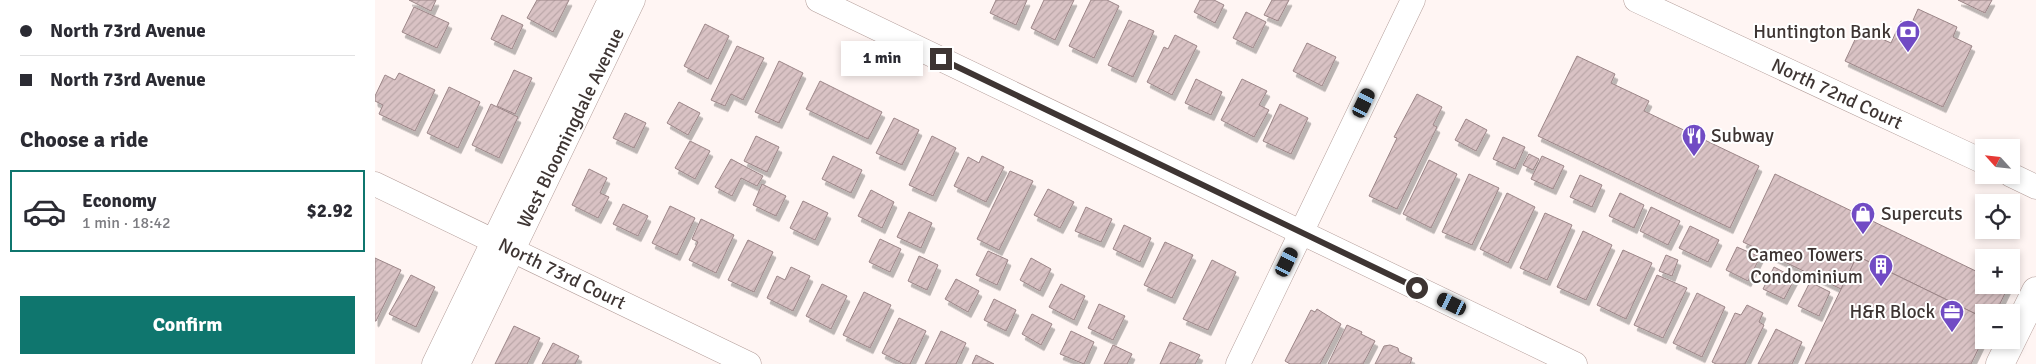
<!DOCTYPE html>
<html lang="en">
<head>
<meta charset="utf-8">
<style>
	body { margin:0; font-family:Signika,sans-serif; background:#f7f7f7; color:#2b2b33; height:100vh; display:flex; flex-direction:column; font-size:19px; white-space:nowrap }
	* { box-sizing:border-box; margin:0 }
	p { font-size:16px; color:#7c7c81 }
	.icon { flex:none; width:28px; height:28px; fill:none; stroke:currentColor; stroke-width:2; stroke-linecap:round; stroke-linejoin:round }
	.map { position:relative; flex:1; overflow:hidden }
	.details { display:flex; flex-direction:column; background:#fff; width:375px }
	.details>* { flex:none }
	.hud { display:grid; align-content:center; height:110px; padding:0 20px; background:#fff }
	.needle { width:32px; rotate:297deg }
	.tools { position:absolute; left:1600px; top:139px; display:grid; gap:10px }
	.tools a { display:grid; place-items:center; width:45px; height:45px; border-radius:0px; background:#fff; box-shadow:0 2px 8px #0003; font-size:25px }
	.end { position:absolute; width:22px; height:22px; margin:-11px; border:6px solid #3e3533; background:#fff; box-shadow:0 0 0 2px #fff }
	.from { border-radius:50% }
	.bubble { position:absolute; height:35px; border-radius:0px; background:#fff; box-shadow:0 2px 8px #0003; font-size:16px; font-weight:800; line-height:35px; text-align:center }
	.car { position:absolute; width:15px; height:30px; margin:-15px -8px; border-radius:6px; box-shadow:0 0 4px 1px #0007; background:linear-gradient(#222 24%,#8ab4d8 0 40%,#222 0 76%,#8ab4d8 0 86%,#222 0) }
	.hud b { display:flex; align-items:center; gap:18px; height:48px; font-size:19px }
	.hud b+b { border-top:1px solid #e1e1e2 }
	.hud i { width:12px; height:12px; background:#2b2b33 }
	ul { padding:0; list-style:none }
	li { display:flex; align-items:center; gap:15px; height:82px; margin:0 10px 8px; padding:0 10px; border:2px solid transparent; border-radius:0px }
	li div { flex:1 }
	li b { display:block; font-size:19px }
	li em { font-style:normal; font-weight:800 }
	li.selected { border-color:#0f766e }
	li>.icon { width:45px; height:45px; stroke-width:1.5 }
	h2 { padding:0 20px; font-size:22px; line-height:60px }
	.cta { display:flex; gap:10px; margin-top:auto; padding:10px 20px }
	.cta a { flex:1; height:58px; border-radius:0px; background:#0f766e; color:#fff; font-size:20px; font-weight:800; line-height:58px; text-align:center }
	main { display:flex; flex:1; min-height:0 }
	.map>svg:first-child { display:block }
	.building { fill:url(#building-hatch); stroke:#9b8587; filter:url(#shadow) }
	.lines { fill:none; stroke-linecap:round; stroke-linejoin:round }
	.minor-casing { stroke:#b39d99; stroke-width:25 }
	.major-casing { stroke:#b39d99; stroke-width:29 }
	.minor { stroke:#fff; stroke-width:24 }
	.major { stroke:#fff; stroke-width:28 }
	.route { stroke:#3e3533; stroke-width:6 }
	.labels { text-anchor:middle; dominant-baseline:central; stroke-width:4; stroke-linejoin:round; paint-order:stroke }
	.poi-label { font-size:19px; fill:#3e3533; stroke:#fff; text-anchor:end }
	.street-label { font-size:19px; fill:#3e3533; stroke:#fff }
</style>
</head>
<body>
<main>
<section class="details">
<div class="hud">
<b><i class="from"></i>North 73rd Avenue</b>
<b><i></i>North 73rd Avenue</b>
</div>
<h2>Choose a ride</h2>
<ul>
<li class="selected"><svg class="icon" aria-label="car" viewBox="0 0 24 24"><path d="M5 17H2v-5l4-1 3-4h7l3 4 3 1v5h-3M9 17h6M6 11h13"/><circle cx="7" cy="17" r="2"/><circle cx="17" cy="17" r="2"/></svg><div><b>Economy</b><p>1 min · 18:42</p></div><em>$2.92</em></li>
</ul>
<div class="cta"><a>Confirm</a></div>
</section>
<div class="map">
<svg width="1661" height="364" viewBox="0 0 1661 364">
	<defs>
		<pattern id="building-hatch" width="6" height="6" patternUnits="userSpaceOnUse" patternTransform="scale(1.25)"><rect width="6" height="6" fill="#d9c2c4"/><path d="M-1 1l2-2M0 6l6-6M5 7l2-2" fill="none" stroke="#bba7a9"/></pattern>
		<filter id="shadow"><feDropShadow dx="3" dy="5.5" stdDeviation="0" flood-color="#0004"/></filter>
	</defs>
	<rect width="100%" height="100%" fill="#fff5f3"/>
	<g class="building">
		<polygon points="34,0 61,0 56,11"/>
		<polygon points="162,0 194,0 178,32 152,18"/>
		<polygon points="621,0 652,0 641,25 615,13"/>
		<polygon points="669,0 699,0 680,40 656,28"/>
		<polygon points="716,0 732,0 744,6 719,58 694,46"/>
		<polygon points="825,0 839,0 849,5 840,23 819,12"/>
		<polygon points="897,0 914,0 903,21 889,15"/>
		<polygon points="1583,0 1617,0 1610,13"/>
		<polygon points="39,7 74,23 62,48 27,32"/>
		<polygon points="1543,9 1582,27 1578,37 1597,46 1568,107 1470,61 1485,29 1516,43 1526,21 1536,25"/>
		<polygon points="871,12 891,22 878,48 858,38"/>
		<polygon points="127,15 148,25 137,49 116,39"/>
		<polygon points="754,20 779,31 758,77 733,65"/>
		<polygon points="330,24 354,36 333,79 309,66"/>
		<polygon points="800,35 822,46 797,95 772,82 789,47 793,49"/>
		<polygon points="932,43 961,57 947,86 918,71"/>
		<polygon points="362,46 389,58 368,100 356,94 350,106 336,100"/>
		<polygon points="1202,56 1240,74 1236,83 1274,101 1269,111 1384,166 1355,228 1163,136"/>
		<polygon points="404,61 428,73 404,123 380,112"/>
		<polygon points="139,70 157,78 140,114 122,106"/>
		<polygon points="24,73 60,90 40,131 4,114 8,105 0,101 0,96 10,75 20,80"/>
		<polygon points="821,79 847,92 836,115 810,103"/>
		<polygon points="867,79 892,91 884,105 894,110 879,137 846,120"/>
		<polygon points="445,81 507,112 493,139 431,109"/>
		<polygon points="74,87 105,102 83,148 52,133"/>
		<polygon points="1042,94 1067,107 1058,125 1062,127 1022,209 994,196 1022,138 1019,137"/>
		<polygon points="304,102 325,113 313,135 292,123"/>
		<polygon points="116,104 143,117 124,158 97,145"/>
		<polygon points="905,104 933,118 916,154 888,141"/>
		<polygon points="250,113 271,123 259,148 238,138"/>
		<polygon points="519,118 544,130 527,165 501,153"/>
		<polygon points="1091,119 1112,130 1101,151 1080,140"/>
		<polygon points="381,136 404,147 392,172 369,161"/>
		<polygon points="557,136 581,148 558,196 534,185"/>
		<polygon points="1128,137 1150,147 1140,169 1118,159"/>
		<polygon points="315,141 335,151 320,179 300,168"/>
		<polygon points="1154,154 1164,159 1158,170 1148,165"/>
		<polygon points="458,156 487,170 476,193 447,179"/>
		<polygon points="607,156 629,167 611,202 579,186 593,157 604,163"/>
		<polygon points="1167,156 1189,166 1178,189 1156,179"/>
		<polygon points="356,159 388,176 382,186 366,178 357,196 340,187"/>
		<polygon points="1054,160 1082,174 1056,228 1028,214"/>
		<polygon points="214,169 232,178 225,193 234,197 223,218 197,205"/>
		<polygon points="635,171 658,181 624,250 602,239"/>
		<polygon points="1094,174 1124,188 1097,245 1067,232"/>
		<polygon points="1400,174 1609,275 1609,285 1633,287 1621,312 1609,312 1609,318 1482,256 1466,289 1368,242"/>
		<polygon points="1205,175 1227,185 1217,207 1195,197"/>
		<polygon points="387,184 411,196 401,216 378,205"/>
		<polygon points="673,189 699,202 685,228 659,215"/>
		<polygon points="496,190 519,202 507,228 483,216"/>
		<polygon points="1132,193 1160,207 1133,263 1105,249"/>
		<polygon points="1245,193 1269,205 1259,228 1234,216"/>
		<polygon points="428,201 453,213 440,240 415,228"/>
		<polygon points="248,204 273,216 263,236 238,224"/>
		<polygon points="295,206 320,218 302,255 277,243"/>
		<polygon points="711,207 737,219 726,242 700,231"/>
		<polygon points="1276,207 1305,221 1293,245 1265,231"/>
		<polygon points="534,212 557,223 546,248 522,237"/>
		<polygon points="1170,213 1197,225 1172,280 1145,268"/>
		<polygon points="326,219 359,235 341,273 314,260 323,242 317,239"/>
		<polygon points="749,225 776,238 765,262 738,249"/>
		<polygon points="1315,226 1344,240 1333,262 1304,248"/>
		<polygon points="1208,231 1237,245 1211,300 1182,287"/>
		<polygon points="505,239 526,249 515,272 494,262"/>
		<polygon points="373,240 398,252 379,292 353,280"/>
		<polygon points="790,242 818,255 797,298 769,285"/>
		<polygon points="1362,247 1385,257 1373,281 1351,270"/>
		<polygon points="1248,250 1277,263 1251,319 1222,305"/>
		<polygon points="613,251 633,260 622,285 601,275"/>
		<polygon points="1291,255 1303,260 1297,276 1284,271"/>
		<polygon points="544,256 563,265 552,290 533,281"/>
		<polygon points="1482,256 1609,318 1609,337 1596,364 1430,364"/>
		<polygon points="0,258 26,270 1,321 0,321"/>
		<polygon points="656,258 676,269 665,291 645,280"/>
		<polygon points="837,260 861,272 833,330 808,319"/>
		<polygon points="416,267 435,276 418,311 392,298 402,276 410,280"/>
		<polygon points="1399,267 1420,278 1409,299 1388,289"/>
		<polygon points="36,275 60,287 41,327 14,314"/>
		<polygon points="1282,275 1312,288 1288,338 1259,325"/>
		<polygon points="581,279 604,291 593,312 570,299"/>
		<polygon points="1435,282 1455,292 1444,316 1423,306"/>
		<polygon points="447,284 472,296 456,329 431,316"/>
		<polygon points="686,284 710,296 699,320 674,307"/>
		<polygon points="489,292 516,305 495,348 468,335"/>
		<polygon points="1322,293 1350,307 1327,357 1298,343"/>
		<polygon points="619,299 641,310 631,331 609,320"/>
		<polygon points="724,304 750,316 738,340 713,328"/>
		<polygon points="1372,305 1388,313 1384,322 1389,325 1370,364 1341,364 1337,362 1360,313 1366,315"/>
		<polygon points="942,309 966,324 945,364 915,364 910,361 936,310 940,312"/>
		<polygon points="657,314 677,324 666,345 647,334"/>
		<polygon points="524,318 551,331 535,364 529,364 507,353"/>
		<polygon points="972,325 987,332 986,334 1000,341 988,364 953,364"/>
		<polygon points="139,326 165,338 152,364 120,364"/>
		<polygon points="1401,329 1427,342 1417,364 1383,364"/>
		<polygon points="566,331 591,343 581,364 550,364"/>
		<polygon points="696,331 719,342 709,364 685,354"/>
		<polygon points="795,342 825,355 820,364 785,364"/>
		<polygon points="178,343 204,356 200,364 167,364"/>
		<polygon points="738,345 757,354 752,364 729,364"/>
		<polygon points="1015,345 1023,348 1024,352 1037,358 1035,364 1000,364 1009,346"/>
		<polygon points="601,355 619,364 597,364"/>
	</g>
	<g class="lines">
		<defs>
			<g id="minor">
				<polyline points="443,0 1200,364"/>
				<polyline points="1261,0 1609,162"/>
				<polyline points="1636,175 1661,187"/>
				<polyline points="0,184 374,364"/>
				<polyline points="59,364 235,0"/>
				<polyline points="83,364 258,0"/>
				<polyline points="863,364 1038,0"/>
			</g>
			<polyline id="major" points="1625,364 1661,291"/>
		</defs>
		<use href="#minor" class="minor-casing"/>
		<use href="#major" class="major-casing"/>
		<use href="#minor" class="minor"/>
		<use href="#major" class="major"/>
	</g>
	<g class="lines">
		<polyline class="route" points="566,59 1042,288"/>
	</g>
	<defs>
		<symbol id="bank-pin" viewBox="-11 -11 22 30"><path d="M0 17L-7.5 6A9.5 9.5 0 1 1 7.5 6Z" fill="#714bc4" stroke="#fff"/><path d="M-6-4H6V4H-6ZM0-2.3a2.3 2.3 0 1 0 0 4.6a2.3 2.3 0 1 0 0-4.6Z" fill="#fff"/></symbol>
		<symbol id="restaurant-pin" viewBox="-11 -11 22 30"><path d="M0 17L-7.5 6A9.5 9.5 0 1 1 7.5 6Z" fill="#714bc4" stroke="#fff"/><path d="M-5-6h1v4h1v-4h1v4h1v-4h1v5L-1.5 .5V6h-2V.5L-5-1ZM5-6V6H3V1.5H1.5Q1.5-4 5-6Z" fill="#fff"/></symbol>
		<symbol id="shop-pin" viewBox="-11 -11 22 30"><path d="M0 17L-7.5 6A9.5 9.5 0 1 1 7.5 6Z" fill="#714bc4" stroke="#fff"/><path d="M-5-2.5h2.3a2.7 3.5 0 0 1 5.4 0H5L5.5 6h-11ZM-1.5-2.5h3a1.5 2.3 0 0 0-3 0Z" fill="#fff"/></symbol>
		<symbol id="building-pin" viewBox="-11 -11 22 30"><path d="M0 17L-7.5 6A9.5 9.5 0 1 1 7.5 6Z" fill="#714bc4" stroke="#fff"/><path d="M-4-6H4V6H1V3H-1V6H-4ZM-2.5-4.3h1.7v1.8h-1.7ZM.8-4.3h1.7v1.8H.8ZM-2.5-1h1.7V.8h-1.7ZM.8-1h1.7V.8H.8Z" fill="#fff"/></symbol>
		<symbol id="office-pin" viewBox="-11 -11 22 30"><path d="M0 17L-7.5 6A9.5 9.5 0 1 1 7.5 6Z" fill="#714bc4" stroke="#fff"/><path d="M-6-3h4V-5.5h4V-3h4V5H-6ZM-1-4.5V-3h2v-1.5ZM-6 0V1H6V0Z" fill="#fff"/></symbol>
	</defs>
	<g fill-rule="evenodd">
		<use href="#bank-pin" x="1519" y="18" width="28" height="38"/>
		<use href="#restaurant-pin" x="1305" y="122" width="28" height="38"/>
		<use href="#shop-pin" x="1474" y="200" width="28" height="38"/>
		<use href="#building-pin" x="1492" y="252" width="28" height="38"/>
		<use href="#office-pin" x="1563" y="298" width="28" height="38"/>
	</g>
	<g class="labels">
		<g class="poi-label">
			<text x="1516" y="32">Huntington Bank</text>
			<text x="1336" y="136" text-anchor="start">Subway</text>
			<text x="1506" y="214" text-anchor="start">Supercuts</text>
			<text x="1488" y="255">Cameo Towers<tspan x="1488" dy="22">Condominium</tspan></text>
			<text x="1560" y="312">H&amp;R Block</text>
		</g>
		<g class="street-label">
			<text transform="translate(1462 94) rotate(25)">North 72nd Court</text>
			<text transform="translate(196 128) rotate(-64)">West Bloomingdale Avenue</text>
			<text transform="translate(187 274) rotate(26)">North 73rd Court</text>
		</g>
	</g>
</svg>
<div class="tools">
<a><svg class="needle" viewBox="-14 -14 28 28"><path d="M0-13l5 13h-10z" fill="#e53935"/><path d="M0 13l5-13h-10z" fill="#7c7c81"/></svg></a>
<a><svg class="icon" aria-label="locate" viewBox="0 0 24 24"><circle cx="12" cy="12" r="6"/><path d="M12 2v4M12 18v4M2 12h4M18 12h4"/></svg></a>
<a>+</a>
<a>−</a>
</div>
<i class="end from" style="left:1042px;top:288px"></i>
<i class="end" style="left:566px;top:59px"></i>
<div class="bubble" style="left:466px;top:41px;width:82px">1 min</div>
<i class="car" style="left:989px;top:103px;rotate:26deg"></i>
<i class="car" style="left:912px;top:262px;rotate:26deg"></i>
<i class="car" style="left:1077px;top:304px;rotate:296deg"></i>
</div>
</main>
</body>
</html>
